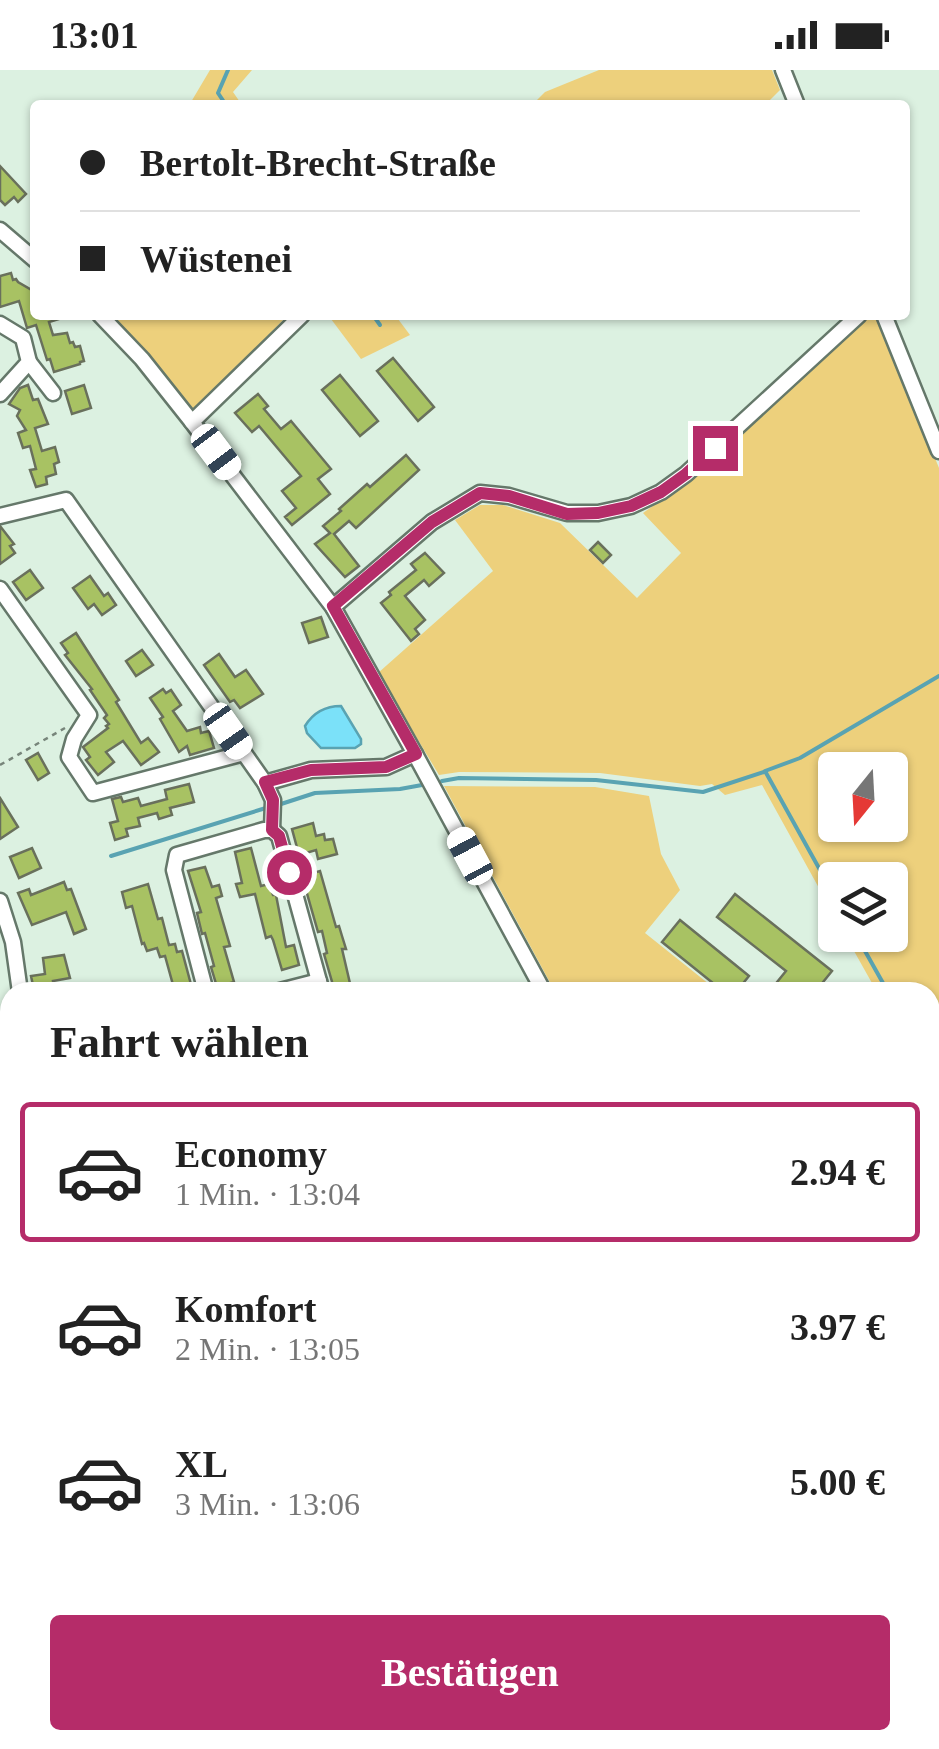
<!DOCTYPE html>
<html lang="de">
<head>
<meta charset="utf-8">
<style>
	body { margin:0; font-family:"Times New Roman",serif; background:#f6f6f6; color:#222; height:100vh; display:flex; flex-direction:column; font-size:38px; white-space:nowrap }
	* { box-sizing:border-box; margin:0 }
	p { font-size:32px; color:#767676 }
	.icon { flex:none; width:55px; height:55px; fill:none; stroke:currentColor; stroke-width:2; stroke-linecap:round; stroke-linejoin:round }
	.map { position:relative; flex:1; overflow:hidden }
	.drawer { position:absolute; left:0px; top:912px; width:940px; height:768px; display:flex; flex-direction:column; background:#fff; border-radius:30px 30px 0 0; box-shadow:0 2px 8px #0004 }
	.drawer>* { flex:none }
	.top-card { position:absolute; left:30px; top:30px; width:880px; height:220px; border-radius:10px; box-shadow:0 2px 8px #0004; display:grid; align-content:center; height:220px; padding:0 50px; background:#fff }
	.needle { width:65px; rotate:198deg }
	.controls { position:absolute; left:818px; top:682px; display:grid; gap:20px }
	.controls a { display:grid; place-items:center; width:90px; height:90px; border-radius:10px; background:#fff; box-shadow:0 2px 8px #0004; font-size:50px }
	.end { position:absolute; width:45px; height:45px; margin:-22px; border:12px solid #b52c69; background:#fff; box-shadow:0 0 0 5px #fff }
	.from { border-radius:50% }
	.car { position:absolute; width:30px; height:60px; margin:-30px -15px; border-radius:12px; box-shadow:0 0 8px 2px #0007; background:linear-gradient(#fff 24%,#345 0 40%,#fff 0 76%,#345 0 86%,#fff 0) }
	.top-card b { display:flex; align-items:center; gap:35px; height:95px; font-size:38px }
	.top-card b+b { border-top:2px solid #e0e0e0 }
	.top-card i { width:25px; height:25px; background:#222 }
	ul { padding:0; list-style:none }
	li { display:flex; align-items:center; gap:30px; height:140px; margin:0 20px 15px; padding:0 30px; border:5px solid transparent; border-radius:10px }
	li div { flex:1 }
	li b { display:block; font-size:38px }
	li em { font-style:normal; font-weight:700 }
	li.selected { border-color:#b52c69 }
	li>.icon { width:90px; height:90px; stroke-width:1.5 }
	h2 { padding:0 50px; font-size:45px; line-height:120px }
	.button { display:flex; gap:20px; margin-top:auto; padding:20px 50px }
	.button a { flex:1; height:115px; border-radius:10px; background:#b52c69; color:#fff; font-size:40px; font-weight:700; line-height:115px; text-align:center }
	.status { display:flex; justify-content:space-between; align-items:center; height:70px; padding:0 50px; background:#fff; direction:ltr }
	.status svg { height:28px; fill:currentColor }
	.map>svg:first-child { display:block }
	.green { fill:#edd07c; fill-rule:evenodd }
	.water { fill:#7be1f9; stroke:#59a3b2; stroke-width:2.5 }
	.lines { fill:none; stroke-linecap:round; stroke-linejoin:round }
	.stream { stroke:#59a3b2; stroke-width:4 }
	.building { fill:#a8c263; stroke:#69705c; stroke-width:2.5 }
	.minor-casing { stroke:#65786a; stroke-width:19 }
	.path { stroke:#77857a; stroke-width:2.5; stroke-dasharray:5 5; stroke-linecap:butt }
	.minor { stroke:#fff; stroke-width:14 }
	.route { stroke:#b52c69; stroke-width:12 }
</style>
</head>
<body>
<div class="status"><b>13:01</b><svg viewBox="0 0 49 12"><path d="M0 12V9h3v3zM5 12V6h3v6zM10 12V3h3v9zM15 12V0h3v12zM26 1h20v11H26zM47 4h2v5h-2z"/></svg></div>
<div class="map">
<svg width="939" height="1679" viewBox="0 0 939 1679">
	<rect width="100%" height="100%" fill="#dcf1e1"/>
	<g class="green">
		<polygon points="210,0 252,0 233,22 242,35 193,35 191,32"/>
		<polygon points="599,0 772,0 780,20 765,35 532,35 545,22"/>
		<polygon points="108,245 288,245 193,342"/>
		<polygon points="328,245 395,245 410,265 361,289"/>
		<path d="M868,245H877L939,398V973L930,977V922H877L845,865H890V810H835V847L762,715L725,725L712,714L700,716L600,703L459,702L439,705L378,603L493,501L455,450L480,435H503L560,453L637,528L681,483L643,443L685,413ZM835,700H890V755H835Z"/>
		<polygon points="444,716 595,717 649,726 661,784 680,820 645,863 719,922 555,922"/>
		<polygon points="930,1025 939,1031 939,1357 930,1350"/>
		<polygon points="939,1599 939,1679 914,1679 917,1670 930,1670 930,1631"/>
		<polygon points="495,1670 615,1670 604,1679 504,1679"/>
		<polygon points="633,1670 749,1670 737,1679 641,1679"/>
	</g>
	<path class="water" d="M341,636L361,669V674L355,678H321L307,663L305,656C313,643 326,636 341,636Z"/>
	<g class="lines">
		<g class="stream">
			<polyline points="226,35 218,23 228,0"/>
			<polyline points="373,245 380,255"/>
			<polyline points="442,711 459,708 596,710 703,722 764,702"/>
			<polyline points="278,735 315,723 400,719 422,715"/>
			<polyline points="111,786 269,737"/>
			<polyline points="835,827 765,701 800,688 939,606"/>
			<polyline points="856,865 888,922"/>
			<polyline points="499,1671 501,1670"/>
		</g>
	</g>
	<g class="building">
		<polygon points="0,96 26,124 18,132 14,127 5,135 0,130"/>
		<polygon points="11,203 13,210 16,209 18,212 35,222 35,245 62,245 62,248 49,252 53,265 67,263 70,273 73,272 75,277 80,276 84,291 80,292 80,294 54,302 50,289 47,290 36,255 27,258 19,231 0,237 0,206"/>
		<polygon points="393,288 434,337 418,351 377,301"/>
		<polygon points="340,305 378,351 360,366 322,320"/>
		<polygon points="28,315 33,330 38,329 48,354 35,358 42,381 55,377 59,392 54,394 56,404 46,407 47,414 36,417 30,400 36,399 30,376 23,378 18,363 26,360 17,346 20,340 9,334 20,318"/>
		<polygon points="84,315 91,338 72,344 65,321"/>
		<polygon points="258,324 268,336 264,339 281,359 291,351 331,399 318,409 330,424 292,455 285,447 296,438 282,421 301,406 259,356 252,362 235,343"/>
		<polygon points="406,385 419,400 356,458 349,451 334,464 359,496 345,507 315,474 330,463 323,456 341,441 339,439 367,414 370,417"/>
		<polygon points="0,456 14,474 10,476 15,483 0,494"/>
		<polygon points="598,472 611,485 603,493 590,480"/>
		<polygon points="425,483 444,503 429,516 424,510 405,526 425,550 415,559 419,564 411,571 381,533 391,525 389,522 416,500 411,494"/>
		<polygon points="30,500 43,518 26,530 13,512"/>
		<polygon points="90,506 104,526 108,523 116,535 102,545 94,534 88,539 73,518"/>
		<polygon points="321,547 328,567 309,573 302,553"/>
		<polygon points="76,563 119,630 116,632 141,673 148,668 159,682 141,695 123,671 106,682 114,692 98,705 86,690 90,687 83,677 108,658 106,656 109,654 104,648 107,645 90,620 92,619 65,585 68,583 61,573"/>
		<polygon points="142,580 153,595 136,606 126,591"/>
		<polygon points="219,584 235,607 246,600 263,624 240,638 234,630 230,632 204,595"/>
		<polygon points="163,619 166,623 171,620 181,635 173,641 187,661 200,657 201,663 209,661 214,678 190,685 187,676 179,682 160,649 163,647 150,628"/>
		<polygon points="38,683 49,703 38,710 26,690"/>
		<polygon points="189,714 194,732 170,738 172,745 159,749 157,743 138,748 140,756 126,759 128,766 115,770 110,753 118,751 112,729 121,727 123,732 138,728 141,736 167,729 165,720"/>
		<polygon points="0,728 18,757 0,769"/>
		<polygon points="313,753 316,766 324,764 325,770 333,769 337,784 318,789 316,780 299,785 292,759"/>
		<polygon points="32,778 41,798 19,808 10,787"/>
		<polygon points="251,778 261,816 269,814 273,825 276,825 286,877 294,875 299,895 282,900 273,870 271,866 266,868 255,824 240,827 236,814 242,813 235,782"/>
		<polygon points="205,797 212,817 219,815 222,826 216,828 230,876 224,877 234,912 217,917 211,897 214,896 205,863 202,864 197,843 201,842 188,801"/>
		<polygon points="320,801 336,857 339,856 342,866 346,879 342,879 352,922 335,922 324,884 327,883 322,861 318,862 302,806"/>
		<polygon points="64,812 67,820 71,819 86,859 74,864 66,842 32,855 18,823 29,819 31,825"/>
		<polygon points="148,814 158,849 162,848 169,875 175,874 177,882 182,881 193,922 175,922 165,886 160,887 157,878 147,881 144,873 142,874 132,836 126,838 122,822"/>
		<polygon points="735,824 832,901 815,922 769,922 786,901 717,847"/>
		<polygon points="680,850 749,906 736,922 724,922 662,872"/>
		<polygon points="64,885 70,908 53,911 55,922 42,922 42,919 34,920 31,906 45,904 43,888"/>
		<polygon points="0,1006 10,1016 10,1027 0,1037"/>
		<polygon points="10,1131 10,1150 0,1158 0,1139"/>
		<polygon points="0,1302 10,1312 10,1334 0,1323"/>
	</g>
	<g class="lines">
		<defs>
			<g id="minor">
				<polyline points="783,0 797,35"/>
				<polyline points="0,160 35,190"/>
				<polyline points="100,245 142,289 192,352 333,537 415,684 544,922"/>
				<polyline points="884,245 939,381"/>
				<polyline points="0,254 23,268 29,292 0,324"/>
				<polyline points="29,292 53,323"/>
				<polyline points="192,352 302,245"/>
				<polyline points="0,446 66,430 265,713 273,730 272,760"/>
				<polyline points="0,519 89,645 74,669 69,687 93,723 244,683"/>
				<polyline points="333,537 432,452 480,423 509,426 567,443 598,443 631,436 661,422 686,404 859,245"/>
				<polyline points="265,713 311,700 386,697 415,684"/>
				<polyline points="0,831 13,872 20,922"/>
				<polyline points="206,922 174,800 177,785 264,760 272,760 279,766 322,922"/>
				<polyline points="276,922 319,911"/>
				<polyline points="930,989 939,984"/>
				<polyline points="930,1013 939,1022"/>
				<polyline points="0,1059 10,1060"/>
				<polyline points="0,1115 10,1107"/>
				<polyline points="0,1361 10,1371"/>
				<polyline points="930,1509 939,1512"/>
				<polyline points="0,1550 10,1539"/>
				<polyline points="0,1559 10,1570"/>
				<polyline points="930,1607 939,1566"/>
				<polyline points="110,1670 120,1679"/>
				<polyline points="305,1670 312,1679"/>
				<polyline points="485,1670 496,1679"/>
				<polyline points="235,1679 244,1670"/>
				<polyline points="905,1679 908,1670"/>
			</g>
		</defs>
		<use href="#minor" class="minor-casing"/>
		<g class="path">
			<polyline points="0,695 65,658"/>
			<polyline points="22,1679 32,1670"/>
			<polyline points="456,1679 466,1670"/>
		</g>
		<use href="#minor" class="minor"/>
	</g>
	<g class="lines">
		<polyline class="route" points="289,802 279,766 272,760 273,730 265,712 311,700 386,697 416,684 333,536 432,452 480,423 509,426 567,444 598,443 631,436 661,422 686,404 715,378"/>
	</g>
</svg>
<div class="controls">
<a><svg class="needle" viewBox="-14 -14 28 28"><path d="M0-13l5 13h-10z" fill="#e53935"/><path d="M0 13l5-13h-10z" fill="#767676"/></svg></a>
<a><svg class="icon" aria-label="layers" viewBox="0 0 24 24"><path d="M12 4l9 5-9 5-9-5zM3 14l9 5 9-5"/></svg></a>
</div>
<i class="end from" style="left:289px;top:802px"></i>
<i class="end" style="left:715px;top:378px"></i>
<i class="car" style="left:216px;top:382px;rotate:143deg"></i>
<i class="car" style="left:228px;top:661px;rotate:145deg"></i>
<i class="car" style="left:470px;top:786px;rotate:332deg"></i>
<div class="top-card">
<b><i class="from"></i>Bertolt-Brecht-Straße</b>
<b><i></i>Wüstenei</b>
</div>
<section class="drawer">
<h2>Fahrt wählen</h2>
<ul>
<li class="selected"><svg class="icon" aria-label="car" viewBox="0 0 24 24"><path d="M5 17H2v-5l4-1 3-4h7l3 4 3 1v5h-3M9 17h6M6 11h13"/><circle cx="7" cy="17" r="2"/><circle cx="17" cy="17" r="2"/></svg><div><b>Economy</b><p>1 Min. · 13:04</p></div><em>2.94 €</em></li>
<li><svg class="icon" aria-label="car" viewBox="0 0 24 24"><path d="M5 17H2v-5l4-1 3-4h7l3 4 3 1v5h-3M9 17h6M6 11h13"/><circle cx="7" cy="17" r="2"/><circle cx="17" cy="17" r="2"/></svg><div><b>Komfort</b><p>2 Min. · 13:05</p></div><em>3.97 €</em></li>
<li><svg class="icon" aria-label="car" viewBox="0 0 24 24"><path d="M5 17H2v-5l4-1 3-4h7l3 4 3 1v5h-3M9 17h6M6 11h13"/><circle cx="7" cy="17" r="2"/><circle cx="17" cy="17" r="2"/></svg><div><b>XL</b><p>3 Min. · 13:06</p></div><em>5.00 €</em></li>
</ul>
<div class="button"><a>Bestätigen</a></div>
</section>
</div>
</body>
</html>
